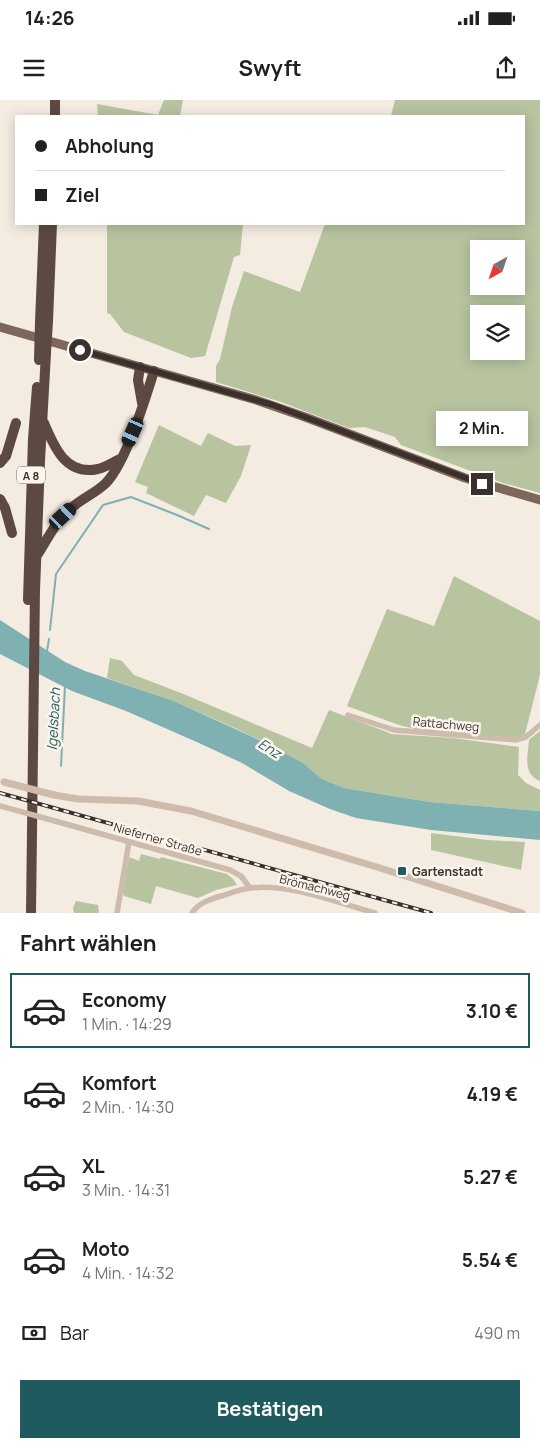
<!DOCTYPE html>
<html lang="de">
<head>
<meta charset="utf-8">
<style>
	body { margin:0; font-family:Manrope,sans-serif; background:#f6f6f6; color:#202124; height:100vh; display:flex; flex-direction:column; font-size:19px; white-space:nowrap }
	* { box-sizing:border-box; margin:0 }
	p { font-size:16px; color:#757577 }
	.icon { flex:none; width:28px; height:28px; fill:none; stroke:currentColor; stroke-width:2; stroke-linecap:round; stroke-linejoin:round }
	.map { position:relative; height:813px; overflow:hidden }
	.details { display:flex; flex-direction:column; background:#fff; flex:1 }
	.details>* { flex:none }
	.guide { position:absolute; left:15px; top:15px; width:510px; height:110px; border-radius:0px; box-shadow:0 2px 12px #0003; display:grid; align-content:center; height:110px; padding:0 20px; background:#fff }
	.needle { width:32px; rotate:220deg }
	.tools { position:absolute; left:470px; top:140px; display:grid; gap:10px }
	.tools a { display:grid; place-items:center; width:55px; height:55px; border-radius:0px; background:#fff; box-shadow:0 2px 12px #0003; font-size:25px }
	.end { position:absolute; width:22px; height:22px; margin:-11px; border:6px solid #3b302b; background:#fff; box-shadow:0 0 0 2px #fff }
	.from { border-radius:50% }
	.bubble { position:absolute; height:35px; border-radius:0px; background:#fff; box-shadow:0 2px 12px #0003; font-size:16px; font-weight:700; line-height:35px; text-align:center }
	.car { position:absolute; width:15px; height:30px; margin:-15px -8px; border-radius:6px; box-shadow:0 0 4px 1px #0007; background:linear-gradient(#222 24%,#8ab4d8 0 40%,#222 0 76%,#8ab4d8 0 86%,#222 0) }
	.guide b { display:flex; align-items:center; gap:18px; height:48px; font-size:19px }
	.guide b+b { border-top:1px solid #e0e0e0 }
	.guide i { width:12px; height:12px; background:#202124 }
	ul { padding:0; list-style:none }
	li { display:flex; align-items:center; gap:15px; height:75px; margin:0 10px 8px; padding:0 10px; border:2px solid transparent; border-radius:0px }
	li div { flex:1 }
	li b { display:block; font-size:19px }
	li em { font-style:normal; font-weight:700 }
	li.current { border-color:#1f5a5e }
	li>.icon { width:45px; height:45px; stroke-width:1.5 }
	h2 { padding:0 20px; font-size:22px; line-height:60px }
	.pay { display:flex; align-items:center; gap:12px; height:55px; padding:0 20px; font-size:19px }
	.pay p { margin-inline-start:auto }
	.primary-button { display:flex; gap:10px; margin-top:auto; padding:10px 20px }
	.primary-button a { flex:1; height:58px; border-radius:0px; background:#1f5a5e; color:#fff; font-size:20px; font-weight:700; line-height:58px; text-align:center }
	.status { display:flex; justify-content:space-between; align-items:center; height:35px; padding:0 25px; background:#fff; direction:ltr }
	.status svg { height:14px; fill:currentColor }
	header { display:flex; justify-content:space-between; align-items:center; height:65px; padding:0 20px; background:#fff; font-size:22px; font-weight:700 }
	.map>svg:first-child { display:block }
	.green { fill:#b8c4a0; fill-rule:evenodd }
	.water { fill:#7fb0b2 }
	.lines { fill:none; stroke-linecap:round; stroke-linejoin:round }
	.stream { stroke:#7fb0b2; stroke-width:2 }
	.minor { stroke:#cdbbac; stroke-width:5.5 }
	.tertiary { stroke:#cdbbac; stroke-width:7 }
	.primary { stroke:#7d675c; stroke-width:9 }
	.motorway { stroke:#5c4a42; stroke-width:10 }
	.rail-casing { stroke:#3b302b; stroke-width:4 }
	.rail { stroke:#fbf5ee; stroke-width:2; stroke-dasharray:5.5; stroke-linecap:butt }
	.minor-bridge { stroke:#cdbbac; stroke-width:5.5 }
	.tertiary-bridge { stroke:#cdbbac; stroke-width:7 }
	.motorway-bridge { stroke:#5c4a42; stroke-width:10 }
	.route { stroke:#3b302b; stroke-width:6 }
	.poi-dot { fill:#1f5a5e; stroke:#fbf5ee; stroke-width:2 }
	.labels { text-anchor:middle; dominant-baseline:central; stroke-width:5; stroke-linejoin:round; paint-order:stroke }
	.shield { fill:#fbf5ee; stroke:#756b66; stroke-width:1 }
	.shield-label { font-size:11px; font-weight:bold; fill:#3b302b }
	.street-label { font-size:12px; fill:#3b302b; stroke:#fbf5ee }
	.poi-label { font-size:12px; font-weight:bold; fill:#3b302b; stroke:#fbf5ee; text-anchor:start }
	.water-label { font-size:14px; font-style:italic; fill:#1f5a5e; stroke:#fbf5ee }
</style>
</head>
<body>
<div class="status"><b>14:26</b><svg viewBox="0 0 49 12"><path d="M0 12V9h3v3zM5 12V6h3v6zM10 12V3h3v9zM15 12V0h3v12zM26 1h20v11H26zM47 4h2v5h-2z"/></svg></div>
<header><svg class="icon" aria-label="menu" viewBox="0 0 24 24"><path d="M4 6h16M4 12h16M4 18h16"/></svg>Swyft<svg class="icon" aria-label="share" viewBox="0 0 24 24"><path d="M12 15V3M7 8l5-5 5 5M5 13v7h14v-7"/></svg></header>
<div class="map">
<svg width="540" height="813" viewBox="0 0 540 813">
	<rect width="100%" height="100%" fill="#f4ebe1"/>
	<g class="green">
		<polygon points="164,0 183,0 180,16 98,16 97,4 158,15"/>
		<path d="M395,0H540V393L503,383L401,345L395,337L365,327L349,328L281,302L216,282V266L220,259L232,207L244,171L300,192L325,124H524V16H391ZM479,149H516V186H479ZM479,214H516V251H479Z"/>
		<polygon points="107,124 243,124 240,155 234,157 205,256 191,258 124,232 110,214 107,213"/>
		<polygon points="159,325 201,346 208,333 235,346 251,345 241,376 226,403 206,395 194,416 146,393 148,387 135,382"/>
		<polygon points="454,476 540,521 540,575 524,638 431,633 399,625 347,606 387,509 434,526"/>
		<polygon points="110,558 122,561 134,575 181,593 312,648 329,610 392,634 453,638 519,647 518,675 526,683 540,690 540,711 430,702 344,688 322,679 303,663 270,645 239,630 174,601 107,578"/>
		<path d="M540,631V681C522,674 528,655 529,640Z"/>
		<polygon points="431,733 487,740 525,742 521,770 431,750"/>
		<polygon points="141,754 160,759 161,757 227,774 233,779 237,785 216,790 198,798 156,786 151,804 124,796 123,792 129,757 139,761"/>
		<polygon points="76,801 98,805 99,813 74,813 73,808"/>
	</g>
	<polygon class="water" points="0,520 65,562 85,571 174,601 270,645 303,663 322,679 344,688 430,702 540,711 540,740 431,730 356,718 330,709 289,691 242,663 199,643 126,611 72,591 0,554"/>
	<g class="lines">
		<g class="stream">
			<polyline points="50,530 56,474 103,405 131,397 177,415 209,429"/>
			<polyline points="47,551 49,539"/>
			<polyline points="61,666 65,586"/>
		</g>
		<g class="minor">
			<polyline points="348,615 394,630 516,640 526,637 540,625"/>
			<polyline points="55,721 230,770 241,776 250,788"/>
			<polyline points="117,813 129,742"/>
			<path d="M192,813C198,803 211,799 221,796C231,793 241,789 251,788C289,783 338,803 375,813"/>
		</g>
		<polyline class="tertiary" points="54,695 78,699 138,701 191,711 380,768 522,813"/>
		<polyline class="primary" points="0,227 256,300 305,317 465,378 540,400"/>
		<g class="motorway">
			<polyline points="55,16 55,0"/>
			<polyline points="48,221 52,124"/>
			<polyline points="40,222 44,124"/>
			<polyline points="140,267 138,280 142,303"/>
			<path d="M44,323C54,347 66,376 98,369C106,367 113,362 120,359"/>
			<polyline points="0,363 6,356 16,323"/>
			<polyline points="0,399 5,408 12,433"/>
			<path d="M38,454C49,436 58,418 75,405C85,397 97,392 106,383C126,362 145,300 154,271"/>
			<polyline points="28,500 33,339 37,287"/>
			<polyline points="31,813 35,490 40,361 46,253"/>
		</g>
		<defs>
			<polyline id="rail" points="0,693 431,813"/>
		</defs>
		<use href="#rail" class="rail-casing"/>
		<use href="#rail" class="rail"/>
		<polyline class="minor-bridge" points="0,706 55,721"/>
		<polyline class="tertiary-bridge" points="4,682 54,695"/>
		<g class="motorway-bridge">
			<polyline points="46,253 48,221"/>
			<polyline points="39,260 40,222"/>
		</g>
	</g>
	<g class="lines">
		<polyline class="route" points="80,250 273,305 482,384"/>
	</g>
	<rect class="poi-dot" x="397" y="766" width="10" height="10" rx="2.5"/>
	<g class="labels">
		<rect class="shield" x="17" y="366.5" width="28" height="17" rx="4"/>
		<g class="shield-label">
			<text x="31" y="375">A 8</text>
		</g>
		<g class="street-label">
			<text transform="translate(446 624) rotate(5)">Rattachweg</text>
			<text transform="translate(158 739) rotate(16)">Nieferner Straße</text>
			<text transform="translate(315 787) rotate(14)">Brömachweg</text>
		</g>
		<g class="poi-label">
			<text x="412" y="771">Gartenstadt</text>
		</g>
		<g class="water-label">
			<text transform="translate(53 619) rotate(-87)">Igelsbach</text>
			<text transform="translate(270 648) rotate(32)">Enz</text>
		</g>
	</g>
</svg>
<div class="tools">
<a><svg class="needle" viewBox="-14 -14 28 28"><path d="M0-13l5 13h-10z" fill="#e53935"/><path d="M0 13l5-13h-10z" fill="#757577"/></svg></a>
<a><svg class="icon" aria-label="layers" viewBox="0 0 24 24"><path d="M12 4l9 5-9 5-9-5zM3 14l9 5 9-5"/></svg></a>
</div>
<i class="end from" style="left:80px;top:250px"></i>
<i class="end" style="left:482px;top:384px"></i>
<div class="bubble" style="left:436px;top:311px;width:92px">2 Min.</div>
<i class="car" style="left:133px;top:332px;rotate:204deg"></i>
<i class="car" style="left:63px;top:416px;rotate:47deg"></i>
<div class="guide">
<b><i class="from"></i>Abholung</b>
<b><i></i>Ziel</b>
</div>
</div>
<section class="details">
<h2>Fahrt wählen</h2>
<ul>
<li class="current"><svg class="icon" aria-label="car" viewBox="0 0 24 24"><path d="M5 17H2v-5l4-1 3-4h7l3 4 3 1v5h-3M9 17h6M6 11h13"/><circle cx="7" cy="17" r="2"/><circle cx="17" cy="17" r="2"/></svg><div><b>Economy</b><p>1 Min. · 14:29</p></div><em>3.10 €</em></li>
<li><svg class="icon" aria-label="car" viewBox="0 0 24 24"><path d="M5 17H2v-5l4-1 3-4h7l3 4 3 1v5h-3M9 17h6M6 11h13"/><circle cx="7" cy="17" r="2"/><circle cx="17" cy="17" r="2"/></svg><div><b>Komfort</b><p>2 Min. · 14:30</p></div><em>4.19 €</em></li>
<li><svg class="icon" aria-label="car" viewBox="0 0 24 24"><path d="M5 17H2v-5l4-1 3-4h7l3 4 3 1v5h-3M9 17h6M6 11h13"/><circle cx="7" cy="17" r="2"/><circle cx="17" cy="17" r="2"/></svg><div><b>XL</b><p>3 Min. · 14:31</p></div><em>5.27 €</em></li>
<li><svg class="icon" aria-label="car" viewBox="0 0 24 24"><path d="M5 17H2v-5l4-1 3-4h7l3 4 3 1v5h-3M9 17h6M6 11h13"/><circle cx="7" cy="17" r="2"/><circle cx="17" cy="17" r="2"/></svg><div><b>Moto</b><p>4 Min. · 14:32</p></div><em>5.54 €</em></li>
</ul>
<div class="pay"><svg class="icon" aria-label="cash" viewBox="0 0 24 24"><path d="M3 7h18v10H3z"/><circle cx="12" cy="12" r="2"/></svg>Bar<p>490 m</p></div>
<div class="primary-button"><a>Bestätigen</a></div>
</section>
</body>
</html>
